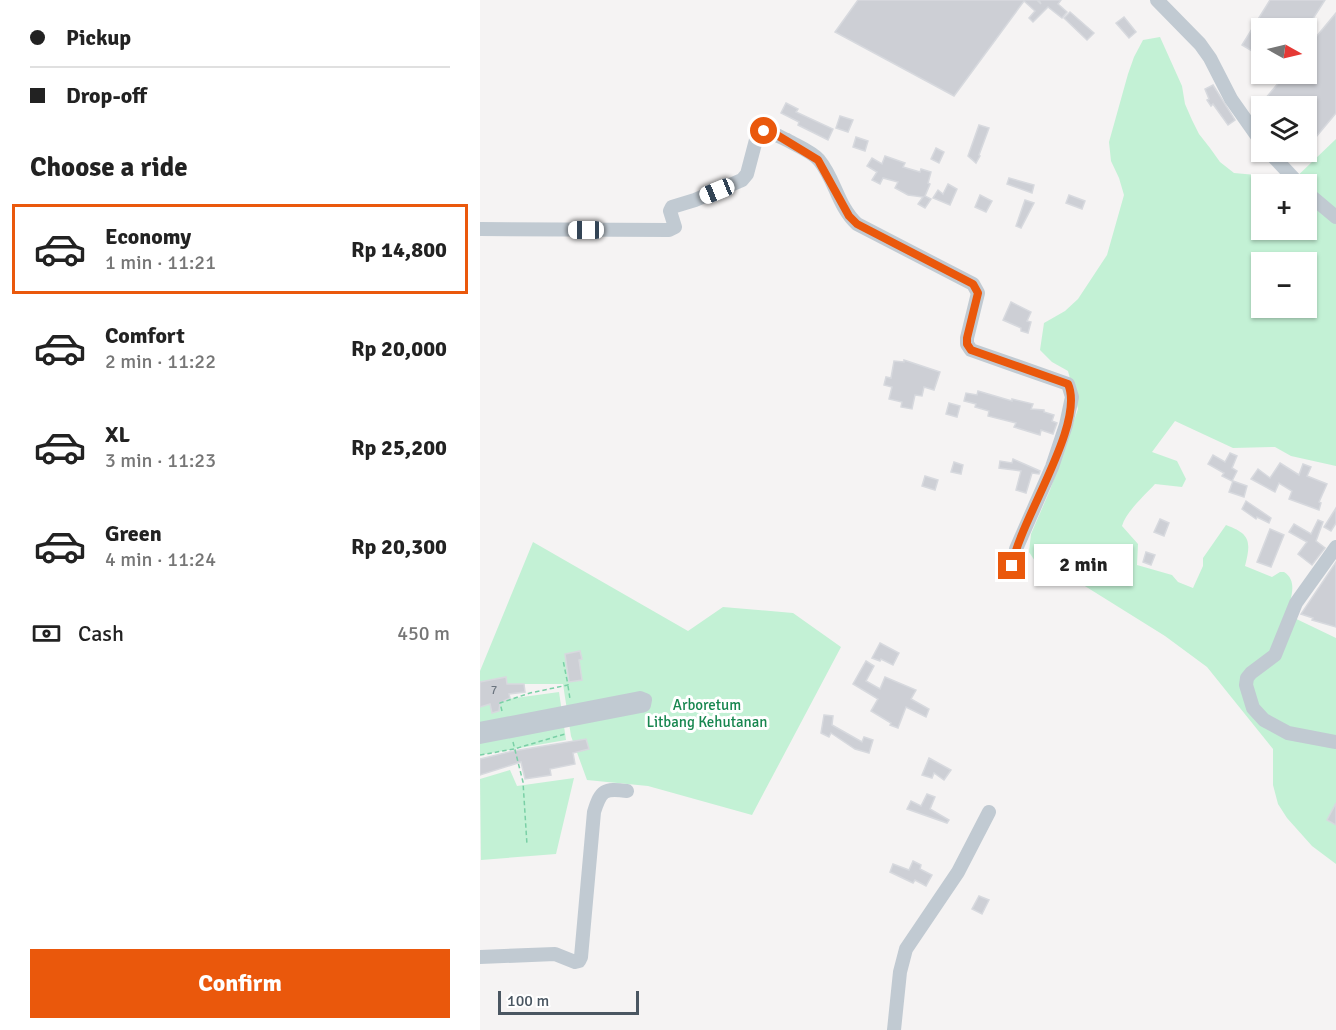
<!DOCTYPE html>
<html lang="en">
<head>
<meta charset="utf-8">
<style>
	body { margin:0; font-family:Signika,sans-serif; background:#f6f6f6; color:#222; height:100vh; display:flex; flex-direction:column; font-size:22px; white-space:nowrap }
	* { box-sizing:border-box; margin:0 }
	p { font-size:20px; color:#767676 }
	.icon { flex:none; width:33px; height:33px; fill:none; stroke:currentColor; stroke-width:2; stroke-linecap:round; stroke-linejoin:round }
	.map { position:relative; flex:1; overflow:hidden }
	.panel { display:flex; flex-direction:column; background:#fff; width:480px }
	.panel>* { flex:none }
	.top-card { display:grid; align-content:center; height:132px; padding:0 30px; background:#fff }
	.needle { width:39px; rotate:98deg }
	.tools { position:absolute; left:771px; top:18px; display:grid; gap:12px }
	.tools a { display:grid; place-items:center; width:66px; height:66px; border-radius:0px; background:#fff; box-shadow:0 2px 4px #0004; font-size:30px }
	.scale { position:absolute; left:18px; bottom:15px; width:141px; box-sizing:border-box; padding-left:6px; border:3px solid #4a5661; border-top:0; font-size:16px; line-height:21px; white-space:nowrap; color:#4a5661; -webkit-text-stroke:4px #fff; paint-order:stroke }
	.end { position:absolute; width:27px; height:27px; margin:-14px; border:8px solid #ea580c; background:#fff; box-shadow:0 0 0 3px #fff }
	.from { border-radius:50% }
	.bubble { position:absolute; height:42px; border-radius:0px; background:#fff; box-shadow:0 2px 4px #0004; font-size:20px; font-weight:800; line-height:42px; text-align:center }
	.car { position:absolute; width:18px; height:36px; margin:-18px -9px; border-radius:8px; box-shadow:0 0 4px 2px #0007; background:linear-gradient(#fff 24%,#345 0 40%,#fff 0 76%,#345 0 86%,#fff 0) }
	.top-card b { display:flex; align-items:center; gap:21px; height:57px; font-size:22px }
	.top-card b+b { border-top:2px solid #e0e0e0 }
	.top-card i { width:15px; height:15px; background:#222 }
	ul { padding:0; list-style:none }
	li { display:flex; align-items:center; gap:18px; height:90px; margin:0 12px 9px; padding:0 18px; border:3px solid transparent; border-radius:0px }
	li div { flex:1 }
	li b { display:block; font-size:22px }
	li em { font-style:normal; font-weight:800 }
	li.active { border-color:#ea580c }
	li>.icon { width:54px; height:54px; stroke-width:1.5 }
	h2 { padding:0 30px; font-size:27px; line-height:72px }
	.pay { display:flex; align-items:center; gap:15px; height:66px; padding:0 30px; font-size:22px }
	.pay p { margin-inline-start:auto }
	.cta { display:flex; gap:12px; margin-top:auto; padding:12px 30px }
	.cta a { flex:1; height:69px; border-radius:0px; background:#ea580c; color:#fff; font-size:24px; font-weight:800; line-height:69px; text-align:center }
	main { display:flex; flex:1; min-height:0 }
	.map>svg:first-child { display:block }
	.green { fill:#c3f1d5; fill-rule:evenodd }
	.building { fill:#cdcfd5; stroke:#d7d9de; stroke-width:1.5 }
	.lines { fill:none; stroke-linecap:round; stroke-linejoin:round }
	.path { stroke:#7ad0a6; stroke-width:1.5; stroke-dasharray:4.5 3; stroke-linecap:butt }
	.minor { stroke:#c1cad2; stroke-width:14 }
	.route { stroke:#ea580c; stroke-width:8 }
	.labels { text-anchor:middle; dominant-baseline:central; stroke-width:6; stroke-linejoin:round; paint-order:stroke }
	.number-label { font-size:12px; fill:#6b747e }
	.park-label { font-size:15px; fill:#17864f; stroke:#fff }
</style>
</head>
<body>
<main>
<section class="panel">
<div class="top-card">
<b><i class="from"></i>Pickup</b>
<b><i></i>Drop-off</b>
</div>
<h2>Choose a ride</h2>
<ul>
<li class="active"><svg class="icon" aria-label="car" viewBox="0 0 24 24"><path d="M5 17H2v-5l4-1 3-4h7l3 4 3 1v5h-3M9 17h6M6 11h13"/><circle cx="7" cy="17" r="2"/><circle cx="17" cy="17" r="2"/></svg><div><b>Economy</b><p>1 min · 11:21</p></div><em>Rp 14,800</em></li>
<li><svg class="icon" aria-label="car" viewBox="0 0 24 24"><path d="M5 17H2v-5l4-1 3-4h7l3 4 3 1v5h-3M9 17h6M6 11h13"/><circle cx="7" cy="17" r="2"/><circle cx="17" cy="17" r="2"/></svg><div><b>Comfort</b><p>2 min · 11:22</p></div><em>Rp 20,000</em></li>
<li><svg class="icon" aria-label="car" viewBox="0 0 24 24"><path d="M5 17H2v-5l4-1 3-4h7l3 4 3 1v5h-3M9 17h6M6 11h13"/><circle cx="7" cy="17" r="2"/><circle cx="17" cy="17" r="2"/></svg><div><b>XL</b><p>3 min · 11:23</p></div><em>Rp 25,200</em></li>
<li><svg class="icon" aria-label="car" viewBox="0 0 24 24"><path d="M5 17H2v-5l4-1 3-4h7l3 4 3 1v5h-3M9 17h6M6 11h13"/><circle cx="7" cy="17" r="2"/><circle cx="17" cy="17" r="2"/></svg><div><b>Green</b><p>4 min · 11:24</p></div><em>Rp 20,300</em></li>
</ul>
<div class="pay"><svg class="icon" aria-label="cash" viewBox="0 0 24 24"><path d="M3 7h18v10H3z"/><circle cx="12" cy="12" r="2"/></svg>Cash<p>450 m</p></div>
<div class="cta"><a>Confirm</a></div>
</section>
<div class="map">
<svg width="856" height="1030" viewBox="0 0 856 1030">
	<rect width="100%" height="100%" fill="#f5f3f3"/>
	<g class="green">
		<path d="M680,37L702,86L705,104L712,120L719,134L730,148L740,162L754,173L787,176L798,184H782V230H826V184H809L856,139V466L811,456L795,447L753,448L695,421L672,452L697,461L706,479L702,487L675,484C664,496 646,512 642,526L658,544L657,565L692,575L698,582L713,588L723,566V558L746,525C771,534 771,542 765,566L792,577L800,572H804C819,581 810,601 806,614L856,638V864L832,846L807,818L798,804L793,785V749L727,667L685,636L592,578L559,567L549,552L551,534L570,490L598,409L588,371L572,362L560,350L564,323L585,311L598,299L627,255L644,195L639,178L631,161L629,142L648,74L654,57L663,40ZM782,262H826V308H782Z"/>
		<polygon points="53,542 208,631 243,607 313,613 361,647 272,815 168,786 107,780 91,736 83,684 0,684 0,671"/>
		<polygon points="79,692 86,740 0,755 0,703"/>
		<polygon points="30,770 37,786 94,778 76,854 1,860 0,779"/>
	</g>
	<g class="building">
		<polygon points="378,0 557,0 561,4 559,0 581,0 578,4 587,12 582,18 568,7 553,22 549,18 555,11 544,1 474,96 355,32"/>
		<polygon points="790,0 845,0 827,28 782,28 782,57 762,45"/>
		<polygon points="590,12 614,33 607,40 584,18"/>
		<polygon points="856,13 856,113 826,149 826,106 779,106 806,74 826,74 826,49"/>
		<polygon points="644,17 656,32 649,38 636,23"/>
		<polygon points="733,85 755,120 748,125 733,104 731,106 727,100 729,99 725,89"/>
		<polygon points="306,103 318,109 316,112 353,129 348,140 318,125 319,122 301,113"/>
		<polygon points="360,116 373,120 368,132 356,128"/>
		<polygon points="499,125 509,128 499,155 500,156 496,163 488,156"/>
		<polygon points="376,137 388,141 385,151 373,147"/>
		<polygon points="456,148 464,152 459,163 451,159"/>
		<polygon points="405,156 425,163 423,167 440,172 441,169 451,172 448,183 450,184 445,196 451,199 445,208 438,204 443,197 428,195 415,188 418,182 403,178 400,184 392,180 397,172 387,166 392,158 402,164"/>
		<polygon points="529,178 554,185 552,193 527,184"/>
		<polygon points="468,184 477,189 470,205 453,198 458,190 463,194"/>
		<polygon points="500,195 512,201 506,212 495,207"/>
		<polygon points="589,195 605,201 602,209 586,203"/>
		<polygon points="545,200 554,203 541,228 536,226"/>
		<polygon points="531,302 551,312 547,321 551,322 548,333 541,331 541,328 523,320"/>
		<polygon points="424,360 460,372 454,390 444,387 442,396 435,395 432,409 421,407 422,402 409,399 412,387 404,385 406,377 411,378 414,361 424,362"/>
		<polygon points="498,391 532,401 532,399 553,404 551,409 564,410 564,412 574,415 572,421 577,423 573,434 561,430 560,435 534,427 536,423 508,416 509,411 495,407 496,404 484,401 486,393 497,395"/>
		<polygon points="469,403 480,406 477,417 466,414"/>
		<polygon points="750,453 757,456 752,468 757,471 752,481 742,476 744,473 728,464 733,455 745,462"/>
		<polygon points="533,459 560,471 559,474 552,473 546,493 536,490 541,471 519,468 520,461 532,463"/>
		<polygon points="474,462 483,465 481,474 471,472"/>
		<polygon points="800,463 819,475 823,464 831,467 827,476 847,484 839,502 841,503 839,510 809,499 812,491 799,483 795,492 771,479 778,469 790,478"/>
		<polygon points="445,476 458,480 455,490 442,486"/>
		<polygon points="753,481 767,486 764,497 749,492"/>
		<polygon points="766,501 791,518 789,523 777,517 776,519 762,509"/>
		<polygon points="856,508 856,523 851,531 844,527"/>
		<polygon points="680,519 689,523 684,536 674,532"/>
		<polygon points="838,520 843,522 836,541 845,548 832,565 818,554 827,542 809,532 814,524 831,534"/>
		<polygon points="790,529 804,535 791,567 777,562"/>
		<polygon points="666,552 675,555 671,565 663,562"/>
		<polygon points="856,562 856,627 832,620 833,618 821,614"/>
		<polygon points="400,643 419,653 413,665 401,659 400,661 392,658"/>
		<polygon points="100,651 102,659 99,660 102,680 89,682 85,654"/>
		<polygon points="386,661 394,666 386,681 400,689 405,677 436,690 431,699 449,709 446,717 426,707 418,728 410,725 411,723 391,711 398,699 373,684"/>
		<polygon points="26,677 27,684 44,684 45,692 29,694 30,698 20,703 19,711 12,713 10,704 0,707 0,682"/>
		<polygon points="344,715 353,716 352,725 382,742 384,737 393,740 389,753 375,749 351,733 349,737 341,733"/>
		<polygon points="106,739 109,749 93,753 95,764 70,769 71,775 45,779 41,762 0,775 0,759 33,751"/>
		<polygon points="449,758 471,770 464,780 454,773 452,778 442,775"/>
		<polygon points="447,794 455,797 450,809 469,820 467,823 427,809 431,801 441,806"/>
		<polygon points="856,803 856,825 847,820"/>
		<polygon points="433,861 441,865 440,869 452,875 446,886 435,880 433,883 410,872 413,864 429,870"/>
		<polygon points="499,896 509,900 502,914 492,909"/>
	</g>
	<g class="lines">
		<g class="path">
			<polyline points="88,686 90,699"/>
			<polyline points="22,711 20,703 50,693 88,685 83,660"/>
			<polyline points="33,742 43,782 47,845"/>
			<polyline points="0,755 34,749 85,734"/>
		</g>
		<g class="minor">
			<polyline points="677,0 720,44 730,58 751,99 782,143"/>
			<polyline points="789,152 819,184"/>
			<polyline points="826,192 856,217"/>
			<path d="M0,229L189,230L195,227L190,211L192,207L215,200L262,180L267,174L277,136L281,132C291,131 298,136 307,140C317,146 331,151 339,160C355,179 358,207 377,224L493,284L498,293L487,338V344L491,350L588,384L592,397L586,425L572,467L536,549L532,569"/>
			<polyline points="856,547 816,603 795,655 771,673 767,678 766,685 773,708 784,720 808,733 856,742"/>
			<polyline points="0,729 160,698 165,700 164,705 161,706 0,737"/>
			<path d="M0,957L75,954L95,962L99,961L101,957L114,812C121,790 124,788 147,791"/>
			<polyline points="414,1030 420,972 426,949 478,872 509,812"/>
		</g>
	</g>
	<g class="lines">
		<path class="route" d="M284,131L292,132L338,160L369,216L377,224L493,284L498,293L487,338V344L491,350L588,384C606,424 539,521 532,566"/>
	</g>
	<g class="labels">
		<g class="number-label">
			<text x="14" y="690">7</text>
		</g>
		<g class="park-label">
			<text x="227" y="705">Arboretum<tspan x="227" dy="17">Litbang Kehutanan</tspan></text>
		</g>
	</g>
</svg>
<div class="tools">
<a><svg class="needle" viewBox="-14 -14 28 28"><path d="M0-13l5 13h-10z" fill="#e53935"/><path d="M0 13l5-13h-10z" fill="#767676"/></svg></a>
<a><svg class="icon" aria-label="layers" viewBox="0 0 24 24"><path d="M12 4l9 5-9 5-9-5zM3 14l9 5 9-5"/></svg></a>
<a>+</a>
<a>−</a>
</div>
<div class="scale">100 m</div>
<i class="end from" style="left:284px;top:131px"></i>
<i class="end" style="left:532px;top:566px"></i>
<div class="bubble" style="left:554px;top:544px;width:99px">2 min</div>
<i class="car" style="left:237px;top:191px;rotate:248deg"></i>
<i class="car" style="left:106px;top:230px;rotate:270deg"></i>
</div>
</main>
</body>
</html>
